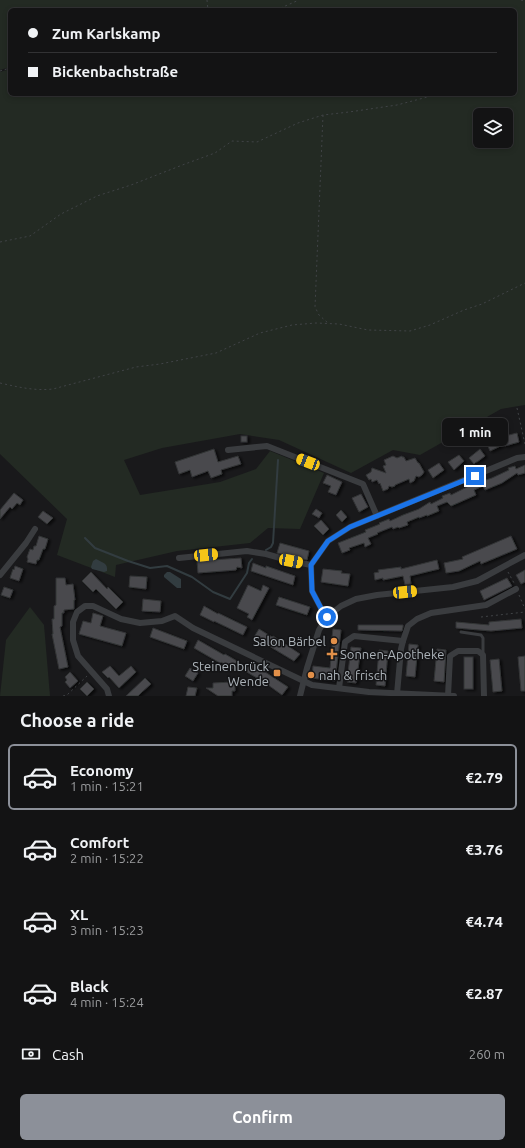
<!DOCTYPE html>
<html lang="en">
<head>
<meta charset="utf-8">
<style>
	body { margin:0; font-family:Ubuntu,sans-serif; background:#202022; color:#f1f3f6; height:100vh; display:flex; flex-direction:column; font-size:15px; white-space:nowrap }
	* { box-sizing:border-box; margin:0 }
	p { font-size:13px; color:#9d9ea0 }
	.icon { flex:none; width:22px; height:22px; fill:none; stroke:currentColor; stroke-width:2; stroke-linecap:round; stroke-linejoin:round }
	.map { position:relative; height:696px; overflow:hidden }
	.panel { display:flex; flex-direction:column; background:#131314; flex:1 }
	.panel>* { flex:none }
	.top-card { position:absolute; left:8px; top:8px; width:509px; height:88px; border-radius:6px; box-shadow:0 2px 6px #0003,0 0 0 1px #323234; display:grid; align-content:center; height:88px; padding:0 20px; background:#131314 }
	.buttons { position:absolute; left:473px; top:108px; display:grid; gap:8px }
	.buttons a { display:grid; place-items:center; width:40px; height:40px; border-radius:6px; background:#131314; box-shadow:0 2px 6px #0003,0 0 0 1px #323234; font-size:20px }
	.end { position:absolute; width:18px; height:18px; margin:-9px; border:5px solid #1a73e8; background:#fff; box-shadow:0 0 0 2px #fff }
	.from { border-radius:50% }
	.bubble { position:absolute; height:28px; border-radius:6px; background:#131314; box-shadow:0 2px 6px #0003,0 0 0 1px #323234; font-size:13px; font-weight:600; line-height:28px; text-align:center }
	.car { position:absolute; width:12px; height:24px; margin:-12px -6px; border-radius:5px; box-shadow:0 0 3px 1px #0007; background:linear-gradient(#f5c518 24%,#345 0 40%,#f5c518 0 76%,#345 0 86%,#f5c518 0) }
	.top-card b { display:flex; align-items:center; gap:14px; height:38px; font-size:15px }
	.top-card b+b { border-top:1px solid #323234 }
	.top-card i { width:10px; height:10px; background:#f1f3f6 }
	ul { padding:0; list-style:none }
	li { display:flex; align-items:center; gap:12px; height:66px; margin:0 8px 6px; padding:0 12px; border:2px solid transparent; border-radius:6px }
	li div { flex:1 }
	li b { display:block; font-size:15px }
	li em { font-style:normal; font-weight:600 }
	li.current { border-color:#8c9099 }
	li>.icon { width:36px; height:36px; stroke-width:1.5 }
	h2 { padding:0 20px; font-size:18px; line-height:48px }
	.pay { display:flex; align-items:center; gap:10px; height:44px; padding:0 20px; font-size:15px }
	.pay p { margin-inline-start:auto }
	.action { display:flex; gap:8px; margin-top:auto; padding:8px 20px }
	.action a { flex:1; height:46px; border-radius:6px; background:#8c9099; color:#fff; font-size:16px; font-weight:600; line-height:46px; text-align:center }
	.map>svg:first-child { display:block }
	.green { fill:#232a23; fill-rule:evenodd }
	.water { fill:#323c40 }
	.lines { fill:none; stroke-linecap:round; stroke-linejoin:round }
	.stream { stroke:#323c40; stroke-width:2 }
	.building { fill:#484a4d; stroke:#333436; filter:url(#shadow) }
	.path { stroke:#404346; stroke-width:1; stroke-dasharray:2 3; stroke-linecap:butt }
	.lane { stroke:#3a3c3f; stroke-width:3 }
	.street { stroke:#3a3c3f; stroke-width:6 }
	.route { stroke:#1a73e8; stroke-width:5 }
	.poi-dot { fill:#e29049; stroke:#141416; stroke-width:1.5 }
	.labels { text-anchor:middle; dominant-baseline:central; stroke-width:3; stroke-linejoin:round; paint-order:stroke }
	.poi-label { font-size:13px; fill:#acb3b9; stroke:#141416; text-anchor:end }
</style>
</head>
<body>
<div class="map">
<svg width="525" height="696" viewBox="0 0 525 696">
	<defs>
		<filter id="shadow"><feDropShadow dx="2.5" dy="1.5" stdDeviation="1" flood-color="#0009"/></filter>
	</defs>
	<rect width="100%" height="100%" fill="#19191b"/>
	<g class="green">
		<path d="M0,0H525V405L501,409L420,455L393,450L351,473L279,440L240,434L162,448L124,460L140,495L220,482L256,469L270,451L324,473L300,529L268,528L250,543L177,551L116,565L115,577L57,555L67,519L0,454V72L10,69V94H515V10H10V67L0,70ZM480,115H506V141H480Z"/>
		<polygon points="30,607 44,625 50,696 0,696 6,640"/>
	</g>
	<g class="water">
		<path d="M96,559C103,563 108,563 107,571L104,572L92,569L91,567L93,561Z"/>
		<polygon points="167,572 170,572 181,579 181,588 177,588 164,577 164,575"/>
	</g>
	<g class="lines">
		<g class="stream">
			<polyline points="85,538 95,548 128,561 150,568 167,566 192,577 213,592 230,599 247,573 249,563 252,559"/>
			<polyline points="266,550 271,547 273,543 278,460"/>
		</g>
	</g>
	<g class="building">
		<polygon points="517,433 519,442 505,446 505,444 490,451 487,444 490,442 488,437 496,434 497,438"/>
		<rect x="241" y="436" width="6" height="6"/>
		<polygon points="214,449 218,462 238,456 241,464 221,470 222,474 211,478 208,471 192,477 190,470 179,474 175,462"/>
		<polygon points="480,449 485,456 477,462 476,462 474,464 469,458"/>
		<polygon points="459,455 464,461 454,470 448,462"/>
		<polygon points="393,456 397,458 402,456 402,457 404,457 406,461 415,458 418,463 419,463 424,472 422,475 419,477 416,476 414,481 410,483 409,479 395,485 395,486 392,487 389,486 388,489 383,491 380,483 379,484 377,480 372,482 371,479 369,480 366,475 371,472 372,468 386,473 383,466 386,465 384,460"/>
		<polygon points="439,463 444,470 433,478 428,470"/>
		<polygon points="525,465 525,473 518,475 517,473 502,483 485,490 483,486 474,490 476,495 451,506 447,502 437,506 439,511 427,516 427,515 419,518 419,517 407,522 408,525 399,528 398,527 393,529 392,527 377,533 378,534 368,538 371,544 365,547 364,543 349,548 350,550 342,553 338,543 366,532 365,530 380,524 379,523 389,519 390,521 403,515 419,509 430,502 431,504 443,498 442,496 450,493 451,495 471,485 492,478 509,470 508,468 515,466 516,469"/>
		<polygon points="327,475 342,482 336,495 328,492 331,486 323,483"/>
		<polygon points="14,493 23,500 20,505 17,503 12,509 10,507 0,519 0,510"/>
		<polygon points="361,494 368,507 359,512 352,498"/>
		<polygon points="316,509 322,513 319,518 312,514"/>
		<polygon points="341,510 347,517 342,522 336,515"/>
		<polygon points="43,511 53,518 47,524 38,517"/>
		<polygon points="321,520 329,529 323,535 314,526"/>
		<polygon points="39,536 48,539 45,549 43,549 39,560 37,560 36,564 27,562 28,559 27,557 30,549 33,550 34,546 36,546"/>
		<polygon points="511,536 517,549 481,564 480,561 459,571 446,573 444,563 463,559 462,557"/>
		<polygon points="280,543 309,551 307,560 277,553"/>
		<polygon points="241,558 242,568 237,567 236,570 198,573 197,561"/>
		<polygon points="437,560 439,569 410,576 411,584 405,585 403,576 383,580 383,578 375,580 374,573 379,572 378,570 401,567 401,569"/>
		<polygon points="253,563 266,568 266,566 295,576 293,585 251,571"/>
		<polygon points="15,566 23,569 19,581 10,578 13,569 14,570"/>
		<polygon points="323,569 342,571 341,573 350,574 348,586 321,582"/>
		<polygon points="525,570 525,582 521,584 516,575"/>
		<polygon points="91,572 107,589 108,587 123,602 116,609 96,589 93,592 82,581"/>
		<polygon points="130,576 147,577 146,589 129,587"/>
		<polygon points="56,578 65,578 66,585 73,584 75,600 74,600 74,609 64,610 64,613 62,613 62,626 60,627 68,667 59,669 52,634 53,634 52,619 54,619 54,606 56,605"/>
		<polygon points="507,578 512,586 484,600 480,591"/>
		<polygon points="248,585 261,591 263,585 269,588 252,620 247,617 249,614 237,608"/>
		<polygon points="4,587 13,590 10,598 1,595"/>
		<polygon points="279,597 310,607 307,615 276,605"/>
		<polygon points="143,599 161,601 160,612 142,611"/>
		<polygon points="204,606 218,614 218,613 247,627 243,635 214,621 214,622 200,615"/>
		<polygon points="93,613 103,616 100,626 126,633 122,646 79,634 83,621 91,623"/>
		<polygon points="521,619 522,628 491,631 456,628 456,622 489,625 489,622"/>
		<polygon points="358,625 403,625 403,627 402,631 358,630"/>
		<polygon points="153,628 187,641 184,649 150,637"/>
		<polygon points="259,629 272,637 273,636 300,654 294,661 254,637"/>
		<polygon points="333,629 341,630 335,681 312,678 313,666 330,668 333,638 332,637"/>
		<polygon points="198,640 224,655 225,654 237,661 232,669 221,662 220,663 194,648"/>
		<polygon points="409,644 418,645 415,677 406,676"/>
		<polygon points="351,647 361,648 356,683 347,682"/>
		<polygon points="437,649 446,650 444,682 434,681"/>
		<polygon points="379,650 388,651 385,686 376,685"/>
		<polygon points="525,656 525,691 521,691 518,657"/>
		<rect x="464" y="657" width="9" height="32"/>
		<polygon points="499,659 502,691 493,692 490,660"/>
		<polygon points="250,663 262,671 262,670 288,687 282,695 257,677 257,678 245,671"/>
		<polygon points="110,666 119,676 131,666 136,672 119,688 109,677 108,678 102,672"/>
		<polygon points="190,668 198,673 193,681 185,676"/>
		<polygon points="70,672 78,681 70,688 65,682 67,680 65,677"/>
		<polygon points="145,678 151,684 142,692 138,696 126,696"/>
		<polygon points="87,682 94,689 87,696 80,689"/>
		<polygon points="232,682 232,684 235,684 235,691 232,691 232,696 218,696 206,688 213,688 213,683"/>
		<polygon points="188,687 197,688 195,696 186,696"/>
	</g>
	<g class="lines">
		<g class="path">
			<polyline points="207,0 208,10"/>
			<polyline points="521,0 525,1"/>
			<polyline points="276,10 299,0"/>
			<polyline points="0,71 10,68"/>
			<polyline points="323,115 315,307 319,315 328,323"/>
			<polyline points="0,242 30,236 61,214 97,196 131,185 185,164 215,153 232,141 257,142 298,123 323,115 349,112 397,105 439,94"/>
			<path d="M0,383C18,387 34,391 53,389L136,367L160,364L216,353L260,333L292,325L316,323L339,324L368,330L410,331L430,325L464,310L482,304L525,283"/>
			<polyline points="517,408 525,444"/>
			<polyline points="508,572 514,583"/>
			<polyline points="519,595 525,609"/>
			<polyline points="481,617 525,612"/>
			<polyline points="63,696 67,695 87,676"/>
		</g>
		<polyline class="lane" points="461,632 481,635 483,638 483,654"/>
		<g class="street">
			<polyline points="228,450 267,446 363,484 377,516"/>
			<polyline points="179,558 247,551 266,554 291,561 311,565"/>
			<polyline points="0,575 26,543 35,529"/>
			<polyline points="327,617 323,612 312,591 311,565 328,541 350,527 517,458 525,457"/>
			<polyline points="339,688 345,642 354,636 403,641"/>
			<polyline points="397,694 401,649 403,641 408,626 417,619 431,613 486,605 516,589"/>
			<polyline points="109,696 107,689 78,656 73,640 73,622 77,612 85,606 93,606 121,619 140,623 162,621 175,616 193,628 312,685 369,692 454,696"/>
			<polyline points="300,696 307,668 319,630 327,617 341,606 356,599 377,595 453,587 477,581 525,555"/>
			<polyline points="448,696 450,656 458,651 478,651 483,655 484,696"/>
		</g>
	</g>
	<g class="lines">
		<polyline class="route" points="327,617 323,612 312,591 311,565 328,541 350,527 475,476"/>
	</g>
	<g class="poi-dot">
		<circle cx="334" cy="641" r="4"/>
		<path d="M330 648h4v4h4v4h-4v4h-4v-4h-4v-4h4z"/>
		<rect x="273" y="669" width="8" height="8" rx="2"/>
		<circle cx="311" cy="675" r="4"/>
	</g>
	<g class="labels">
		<g class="poi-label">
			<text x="326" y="641">Salon Bärbel</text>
			<text x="340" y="654" text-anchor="start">Sonnen-Apotheke</text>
			<text x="269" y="666">Steinenbrück<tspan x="269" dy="15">Wende</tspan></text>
			<text x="319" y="675" text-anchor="start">nah &amp; frisch</text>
		</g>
	</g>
</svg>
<div class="buttons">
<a><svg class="icon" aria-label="layers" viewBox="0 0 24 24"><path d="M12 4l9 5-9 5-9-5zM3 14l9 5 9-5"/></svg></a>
</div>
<i class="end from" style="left:327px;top:617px"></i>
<i class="end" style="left:475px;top:476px"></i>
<div class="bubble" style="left:442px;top:418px;width:66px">1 min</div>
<i class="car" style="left:308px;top:462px;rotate:291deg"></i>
<i class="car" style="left:206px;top:555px;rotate:84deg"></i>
<i class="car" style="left:291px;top:561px;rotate:101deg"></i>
<i class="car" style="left:405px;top:592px;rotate:84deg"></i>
<div class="top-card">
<b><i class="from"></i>Zum Karlskamp</b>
<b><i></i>Bickenbachstraße</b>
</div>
</div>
<section class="panel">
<h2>Choose a ride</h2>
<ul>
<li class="current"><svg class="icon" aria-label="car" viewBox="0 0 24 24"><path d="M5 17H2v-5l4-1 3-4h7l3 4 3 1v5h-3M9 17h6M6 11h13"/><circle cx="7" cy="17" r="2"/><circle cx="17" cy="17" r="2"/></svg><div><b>Economy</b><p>1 min · 15:21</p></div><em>€2.79</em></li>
<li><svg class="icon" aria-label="car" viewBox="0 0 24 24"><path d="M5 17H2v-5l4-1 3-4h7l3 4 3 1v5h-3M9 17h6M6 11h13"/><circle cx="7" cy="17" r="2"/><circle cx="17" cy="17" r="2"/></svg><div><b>Comfort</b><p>2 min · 15:22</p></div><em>€3.76</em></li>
<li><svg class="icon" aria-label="car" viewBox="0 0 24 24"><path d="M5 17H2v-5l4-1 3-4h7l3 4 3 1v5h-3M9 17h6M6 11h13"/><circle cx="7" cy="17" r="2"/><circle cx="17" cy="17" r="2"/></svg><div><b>XL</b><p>3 min · 15:23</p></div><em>€4.74</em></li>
<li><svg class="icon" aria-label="car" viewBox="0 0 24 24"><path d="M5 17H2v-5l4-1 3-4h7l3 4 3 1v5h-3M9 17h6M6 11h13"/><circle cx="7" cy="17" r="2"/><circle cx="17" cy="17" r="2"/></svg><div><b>Black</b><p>4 min · 15:24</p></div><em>€2.87</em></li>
</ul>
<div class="pay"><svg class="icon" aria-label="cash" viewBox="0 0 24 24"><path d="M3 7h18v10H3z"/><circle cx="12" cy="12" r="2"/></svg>Cash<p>260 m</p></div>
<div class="action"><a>Confirm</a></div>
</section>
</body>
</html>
